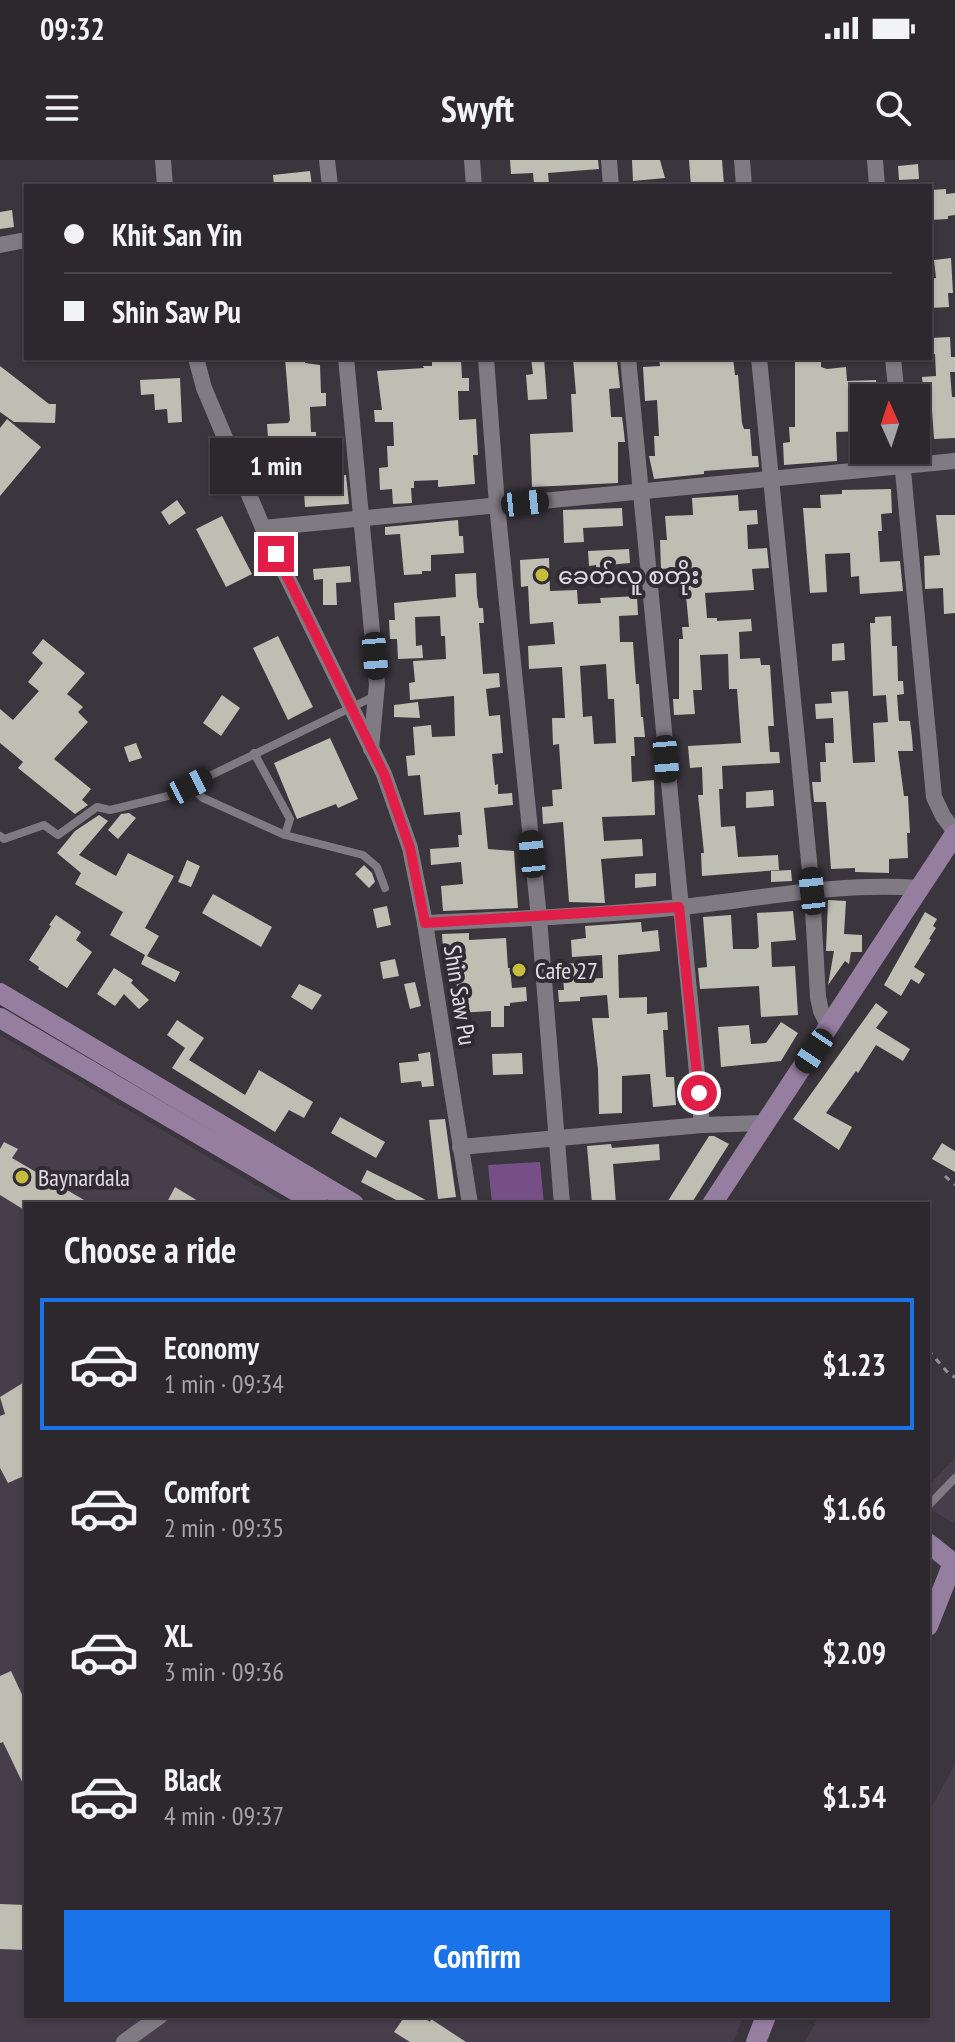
<!DOCTYPE html>
<html lang="en">
<head>
<meta charset="utf-8">
<style>
	body { margin:0; font-family:"PT Sans Narrow","Noto Sans Myanmar",sans-serif; background:#38343a; color:#f1f3f6; height:100vh; display:flex; flex-direction:column; font-size:30px; white-space:nowrap }
	* { box-sizing:border-box; margin:0 }
	p { font-size:26px; color:#a6a6aa }
	.icon { flex:none; width:44px; height:44px; fill:none; stroke:currentColor; stroke-width:2; stroke-linecap:round; stroke-linejoin:round }
	.map { position:relative; flex:1; overflow:hidden }
	.details { position:absolute; left:24px; top:1042px; width:906px; height:816px; display:flex; flex-direction:column; background:#2c282e; border-radius:0px; box-shadow:0 2px 6px #0004,0 0 0 2px #48444a }
	.details>* { flex:none }
	.hud { position:absolute; left:24px; top:24px; width:908px; height:176px; border-radius:0px; box-shadow:0 2px 6px #0004,0 0 0 2px #48444a; display:grid; align-content:center; height:176px; padding:0 40px; background:#2c282e }
	.needle { width:52px; rotate:357deg }
	.fabs { position:absolute; left:850px; top:224px; display:grid; gap:16px }
	.fabs a { display:grid; place-items:center; width:80px; height:80px; border-radius:0px; background:#2c282e; box-shadow:0 2px 6px #0004,0 0 0 2px #48444a; font-size:40px }
	.end { position:absolute; width:36px; height:36px; margin:-18px; border:10px solid #e11d48; background:#fff; box-shadow:0 0 0 4px #fff }
	.from { border-radius:50% }
	.bubble { position:absolute; height:56px; border-radius:0px; background:#2c282e; box-shadow:0 2px 6px #0004,0 0 0 2px #48444a; font-size:26px; font-weight:800; line-height:56px; text-align:center }
	.car { position:absolute; width:24px; height:48px; margin:-24px -12px; border-radius:10px; box-shadow:0 0 6px 2px #0007; background:linear-gradient(#222 24%,#8ab4d8 0 40%,#222 0 76%,#8ab4d8 0 86%,#222 0) }
	.hud b { display:flex; align-items:center; gap:28px; height:76px; font-size:30px }
	.hud b+b { border-top:2px solid #48444a }
	.hud i { width:20px; height:20px; background:#f1f3f6 }
	ul { padding:0; list-style:none }
	li { display:flex; align-items:center; gap:24px; height:132px; margin:0 16px 12px; padding:0 24px; border:4px solid transparent; border-radius:0px }
	li div { flex:1 }
	li b { display:block; font-size:30px }
	li em { font-style:normal; font-weight:800 }
	li.selected { border-color:#1a73e8 }
	li>.icon { width:72px; height:72px; stroke-width:1.5 }
	h2 { padding:0 40px; font-size:36px; line-height:96px }
	.primary-button { display:flex; gap:16px; margin-top:auto; padding:16px 40px }
	.primary-button a { flex:1; height:92px; border-radius:0px; background:#1a73e8; color:#fff; font-size:32px; font-weight:800; line-height:92px; text-align:center }
	.status { display:flex; justify-content:space-between; align-items:center; height:56px; padding:0 40px; background:#2c282e; direction:ltr }
	.status svg { height:22px; fill:currentColor }
	header { display:flex; justify-content:space-between; align-items:center; height:104px; padding:0 40px; background:#2c282e; font-size:36px; font-weight:800 }
	.map>svg:first-child { display:block }
	.built { fill:#473e4b }
	.green { fill:#754f85 }
	.building { fill:#bfbeb3; fill-rule:evenodd }
	.lines { fill:none; stroke-linecap:round; stroke-linejoin:round }
	.path { stroke:#959096; stroke-width:3; stroke-dasharray:6 6; stroke-linecap:butt }
	.lane { stroke:#807a83; stroke-width:8 }
	.street { stroke:#807a83; stroke-width:16 }
	.secondary { stroke:#967ea1; stroke-width:20 }
	.route { stroke:#e11d48; stroke-width:10 }
	.poi-dot { fill:#c5bc3d; stroke:#312b33; stroke-width:3 }
	.labels { text-anchor:middle; dominant-baseline:central; stroke-width:8; stroke-linejoin:round; paint-order:stroke }
	.poi-label { font-size:24px; fill:#e1dde2; stroke:#312b33; text-anchor:start }
	.street-label { font-size:24px; fill:#e1dde2; stroke:#312b33 }
</style>
</head>
<body>
<div class="status"><b>09:32</b><svg viewBox="0 0 49 12"><path d="M0 12V9h3v3zM5 12V6h3v6zM10 12V3h3v9zM15 12V0h3v12zM26 1h20v11H26zM47 4h2v5h-2z"/></svg></div>
<header><svg class="icon" aria-label="menu" viewBox="0 0 24 24"><path d="M4 6h16M4 12h16M4 18h16"/></svg>Swyft<svg class="icon" aria-label="search" viewBox="0 0 24 24"><circle cx="10" cy="10" r="6"/><path d="M15 15l6 6"/></svg></header>
<div class="map">
<svg width="955" height="1882" viewBox="0 0 955 1882">
	<rect width="100%" height="100%" fill="#3b353d"/>
	<g class="built">
		<polygon points="0,875 288,1044 26,1044 26,1856 744,1856 733,1882 0,1882"/>
		<polygon points="955,1298 955,1364 928,1348 928,1326"/>
		<polygon points="955,1604 955,1882 805,1882 819,1856 928,1856 928,1654"/>
	</g>
	<polygon class="green" points="540,1002 544,1044 492,1044 488,1005"/>
	<g class="building">
		<polygon points="510,0 598,0 599,9 548,13 549,24 534,25 533,13 511,14"/>
		<polygon points="632,0 660,0 665,18 633,21"/>
		<polygon points="689,0 722,0 724,25 691,26"/>
		<polygon points="918,4 919,19 899,20 898,6"/>
		<polygon points="310,11 312,26 274,26 273,15"/>
		<polygon points="946,29 946,34 955,33 955,55 948,56 948,59 930,60 930,30"/>
		<polygon points="12,50 14,67 0,69 0,52"/>
		<polygon points="951,98 953,133 948,133 949,147 930,148 930,119 936,118 934,100"/>
		<polygon points="950,177 951,197 955,197 955,212 950,212 952,237 955,237 955,278 934,279 932,251 925,252 922,217 936,216 935,194 930,195 930,178"/>
		<polygon points="285,198 305,198 305,203 320,205 321,233 326,233 326,246 310,247 311,272 316,272 316,282 335,281 336,316 346,315 349,344 305,347 304,331 294,332 290,276 268,278 267,264 288,263 290,260"/>
		<polygon points="531,198 544,198 547,239 528,240 526,215 533,214"/>
		<polygon points="573,198 617,200 620,228 609,229 611,257 622,257 623,264 625,282 618,282 618,323 532,327 530,274 573,272 571,234 576,234"/>
		<polygon points="659,198 733,198 735,215 738,215 742,263 744,269 750,269 752,296 758,296 759,307 704,311 704,314 654,319 649,296 655,296 654,276 659,276 657,240 645,241 643,207 660,206"/>
		<polygon points="795,198 814,198 814,202 821,202 821,207 827,209 846,207 847,221 876,220 878,238 864,238 864,271 836,272 837,301 784,305 783,283 790,282 789,267 795,267"/>
		<polygon points="461,199 462,218 469,218 469,231 458,231 459,260 476,259 478,295 473,295 475,324 438,327 438,320 414,321 414,328 411,328 412,343 393,344 392,329 380,330 379,308 388,307 387,286 394,286 393,262 375,262 374,250 382,250 377,211 424,208 423,206 432,206 432,201"/>
		<polygon points="0,206 49,244 56,244 55,263 14,262 0,252"/>
		<polygon points="180,218 182,262 168,263 167,249 155,250 154,234 141,235 140,220"/>
		<polygon points="7,259 41,287 0,336 0,268"/>
		<polygon points="932,278 932,292 916,294 916,279"/>
		<polygon points="891,329 892,353 881,354 882,371 878,371 880,402 900,401 903,431 860,434 859,416 851,417 850,393 825,394 827,432 810,433 803,348 821,348 820,335 842,334 842,330"/>
		<polygon points="738,335 739,351 757,350 758,364 747,365 748,389 767,388 769,408 752,409 754,430 705,433 707,458 717,458 717,461 751,459 752,471 739,472 740,499 760,498 761,505 770,505 774,566 768,566 770,592 779,592 780,603 722,606 723,629 719,629 721,667 735,666 738,697 778,695 779,710 702,716 701,693 704,693 698,635 703,635 702,607 690,608 688,586 741,583 737,529 729,529 728,494 700,495 702,530 693,530 695,554 674,555 673,539 679,539 679,479 683,479 682,467 689,467 684,415 675,415 674,408 661,409 660,380 667,380 665,356 693,355 692,338"/>
		<polygon points="177,340 186,353 169,365 161,352"/>
		<polygon points="622,348 623,366 583,368 584,382 564,383 563,350"/>
		<polygon points="936,355 955,355 955,453 944,454 943,428 925,429 924,396 940,395"/>
		<polygon points="222,356 252,414 226,427 196,369"/>
		<polygon points="458,360 459,376 463,376 464,393 431,395 431,411 422,411 422,414 404,415 400,374 385,375 385,367"/>
		<polygon points="629,389 630,403 608,405 609,414 597,415 596,405 589,406 588,391"/>
		<path d="M549,398L550,431L577,430L578,444L601,443L600,438L637,436L638,455L619,456L620,482H633L636,524H639L641,557H643L645,577H634L635,596H631L632,622L654,620L655,655L602,657L604,681L642,679L643,696L601,699L605,743L569,742L563,662L543,664L542,647L553,646L552,630L562,629L559,584L553,585L552,558H565L562,507L529,509L528,486L555,484L553,462L530,464L528,426L521,427L520,400ZM606,504L608,539H614L616,583L594,584L592,556L583,557L580,506Z"/>
		<polygon points="350,406 351,422 336,423 337,445 323,445 323,419 314,420 313,409"/>
		<polygon points="476,413 477,436 479,448 483,448 484,463 479,463 483,514 499,513 500,527 486,529 489,556 500,555 503,593 492,594 495,625 498,624 498,634 512,633 513,645 484,648 488,689 514,691 518,748 443,751 441,726 463,724 461,702 431,705 430,689 459,687 458,675 462,675 460,652 424,655 420,615 408,616 406,596 415,595 413,567 431,565 432,577 455,576 454,536 410,540 409,523 415,522 413,501 446,499 445,476 441,476 440,456 415,457 416,486 422,485 423,498 398,499 397,479 390,479 389,460 395,460 394,443 456,437 455,414"/>
		<polygon points="891,456 892,486 897,486 898,521 903,521 904,534 897,535 899,561 910,561 912,577 913,591 898,591 904,636 908,636 910,673 907,673 908,698 889,699 889,713 855,712 855,708 831,709 826,642 814,642 812,622 821,622 820,602 826,602 825,583 834,583 833,558 816,559 815,544 832,543 831,532 848,531 853,603 875,602 873,563 888,562 886,535 873,536 870,463 875,463 875,457"/>
		<polygon points="278,476 313,547 288,560 253,488"/>
		<polygon points="43,479 85,513 67,534 83,547 78,552 88,562 54,599 91,629 82,640 88,645 75,654 18,608 23,602 0,583 0,549 13,560 39,531 28,522 43,503 32,493"/>
		<polygon points="844,483 845,500 832,501 832,484"/>
		<polygon points="222,535 240,548 221,576 203,563"/>
		<polygon points="418,542 420,558 394,557 394,545"/>
		<polygon points="330,578 358,639 338,648 336,644 297,659 274,603"/>
		<polygon points="136,583 142,598 129,602 124,587"/>
		<polygon points="773,630 774,646 746,648 746,632"/>
		<polygon points="129,653 136,658 118,679 108,670 121,654"/>
		<polygon points="99,655 108,661 79,695 116,716 128,693 174,716 145,768 159,776 147,796 180,812 175,822 141,804 145,795 110,775 123,752 75,724 81,713 57,693 75,671"/>
		<polygon points="187,700 200,706 191,727 178,722"/>
		<polygon points="364,705 372,713 375,722 369,728 355,714"/>
		<polygon points="791,710 792,721 771,722 771,711"/>
		<polygon points="656,713 656,726 635,728 635,714"/>
		<polygon points="213,734 272,767 261,787 202,753"/>
		<polygon points="828,740 846,741 844,774 862,775 862,792 851,792 849,804 845,801 828,825 834,791 826,791"/>
		<polygon points="387,746 391,765 377,768 373,749"/>
		<polygon points="793,751 796,780 771,782 772,807 795,806 798,855 761,857 759,826 700,829 698,808 707,807 703,757 731,755 733,789 756,789 759,787 757,753"/>
		<polygon points="925,752 937,759 933,766 936,768 929,779 931,780 914,807 925,814 919,824 911,819 901,836 884,825"/>
		<polygon points="56,755 81,772 76,780 92,792 67,828 38,809 39,807 29,800 51,766 49,765"/>
		<polygon points="641,762 642,772 658,770 660,791 618,795 619,838 647,837 647,854 667,852 668,870 663,870 666,917 674,917 676,945 653,947 650,914 622,916 622,953 599,954 598,910 592,858 609,858 607,835 580,837 580,841 559,842 558,830 564,830 562,804 578,803 579,819 603,818 602,795 572,797 571,780 586,778 585,766"/>
		<polygon points="469,773 469,780 506,778 508,808 510,808 512,828 526,827 527,841 510,843 510,846 504,846 504,867 491,867 491,851 459,853 455,804 444,805 442,774"/>
		<polygon points="395,799 399,816 383,819 380,802"/>
		<polygon points="114,808 133,820 131,823 149,840 139,849 124,834 115,846 97,834"/>
		<polygon points="415,822 421,846 410,849 404,824"/>
		<polygon points="299,824 322,835 312,850 291,837"/>
		<polygon points="876,843 888,852 876,868 910,889 903,901 876,885 858,913 856,911 826,953 852,967 839,990 793,959"/>
		<polygon points="177,860 204,878 189,900 245,935 259,910 313,942 304,958 289,950 275,972 172,908 185,888 167,875"/>
		<polygon points="781,862 798,873 781,901 721,907 718,867 749,865 751,884 766,883"/>
		<polygon points="430,892 434,926 422,927 421,921 401,923 399,903 419,901 418,894"/>
		<polygon points="522,893 523,914 493,915 492,894"/>
		<polygon points="340,957 385,982 376,998 331,973"/>
		<polygon points="445,959 456,1037 438,1039 429,960"/>
		<polygon points="709,976 714,976 729,984 691,1044 666,1044"/>
		<polygon points="4,982 18,989 12,998 91,1044 26,1044 26,1051 0,1035 0,989"/>
		<polygon points="942,983 955,991 955,1012 932,999"/>
		<polygon points="611,984 612,988 659,984 660,1000 613,1004 616,1044 592,1044 587,986"/>
		<polygon points="367,1010 411,1032 433,1044 404,1044 361,1022"/>
		<polygon points="175,1027 203,1044 166,1044"/>
		<polygon points="26,1221 26,1315 8,1323 0,1308 0,1256 5,1254 0,1237"/>
		<polygon points="11,1511 26,1543 26,1630 3,1582 0,1583 0,1516"/>
		<polygon points="0,1744 26,1745 26,1790 0,1789"/>
		<polygon points="405,1856 421,1856 430,1862 431,1859 466,1882 410,1882 394,1872"/>
	</g>
	<g class="lines">
		<g class="path">
			<polyline points="945,1016 955,1025"/>
			<polyline points="928,1190 950,1215 955,1217"/>
		</g>
		<g class="lane">
			<polyline points="254,593 290,659 285,675"/>
			<polyline points="190,626 203,638 285,675 363,695 377,707 385,728"/>
			<polyline points="0,676 4,679 44,665 58,675 97,647 110,650 168,636 375,536"/>
			<polyline points="928,1346 955,1318"/>
		</g>
		<g class="street">
			<polyline points="163,0 165,26"/>
			<polyline points="327,0 330,26"/>
			<polyline points="472,0 474,26"/>
			<polyline points="609,0 611,26"/>
			<polyline points="742,0 744,26"/>
			<polyline points="875,0 877,26"/>
			<polyline points="0,85 26,80"/>
			<polyline points="196,198 204,228 263,368 384,614 410,688 425,763 470,1044"/>
			<polyline points="346,198 377,524 371,589"/>
			<polyline points="486,198 497,345 539,758 562,1044"/>
			<polyline points="628,198 702,965"/>
			<polyline points="759,198 812,731 818,837 821,851 829,867"/>
			<polyline points="893,198 897,238"/>
			<polyline points="901,290 934,637 943,656 955,672"/>
			<polyline points="263,368 955,301"/>
			<path d="M425,763C510,759 596,756 681,747C759,739 839,722 918,728"/>
			<polyline points="460,987 702,965 766,963"/>
			<polyline points="124,1882 160,1856"/>
		</g>
		<g class="secondary">
			<polyline points="0,833 354,1044"/>
			<polyline points="0,858 318,1044"/>
			<polyline points="712,1044 955,674"/>
			<polyline points="928,1383 953,1403"/>
			<polyline points="928,1466 953,1403"/>
			<polyline points="756,1882 766,1856"/>
		</g>
	</g>
	<g class="lines">
		<polyline class="route" points="276,394 384,614 410,688 425,763 679,747 699,933"/>
	</g>
	<g class="poi-dot">
		<circle cx="542" cy="415" r="8"/>
		<circle cx="519" cy="810" r="8"/>
		<circle cx="22" cy="1017" r="8"/>
	</g>
	<g class="labels">
		<g class="poi-label">
			<text x="558" y="415">ခေတ်လူ စတိုး</text>
			<text x="535" y="810">Cafe 27</text>
			<text x="38" y="1017">Baynardala</text>
		</g>
		<g class="street-label">
			<text transform="translate(460 835) rotate(81)">Shin Saw Pu</text>
		</g>
	</g>
</svg>
<div class="fabs">
<a><svg class="needle" viewBox="-14 -14 28 28"><path d="M0-13l5 13h-10z" fill="#e53935"/><path d="M0 13l5-13h-10z" fill="#a6a6aa"/></svg></a>
</div>
<i class="end from" style="left:699px;top:933px"></i>
<i class="end" style="left:276px;top:394px"></i>
<div class="bubble" style="left:210px;top:278px;width:132px">1 min</div>
<i class="car" style="left:525px;top:343px;rotate:84deg"></i>
<i class="car" style="left:375px;top:496px;rotate:175deg"></i>
<i class="car" style="left:666px;top:599px;rotate:175deg"></i>
<i class="car" style="left:190px;top:626px;rotate:63deg"></i>
<i class="car" style="left:532px;top:694px;rotate:354deg"></i>
<i class="car" style="left:812px;top:731px;rotate:354deg"></i>
<i class="car" style="left:814px;top:891px;rotate:214deg"></i>
<div class="hud">
<b><i class="from"></i>Khit San Yin</b>
<b><i></i>Shin Saw Pu</b>
</div>
<section class="details">
<h2>Choose a ride</h2>
<ul>
<li class="selected"><svg class="icon" aria-label="car" viewBox="0 0 24 24"><path d="M5 17H2v-5l4-1 3-4h7l3 4 3 1v5h-3M9 17h6M6 11h13"/><circle cx="7" cy="17" r="2"/><circle cx="17" cy="17" r="2"/></svg><div><b>Economy</b><p>1 min · 09:34</p></div><em>$1.23</em></li>
<li><svg class="icon" aria-label="car" viewBox="0 0 24 24"><path d="M5 17H2v-5l4-1 3-4h7l3 4 3 1v5h-3M9 17h6M6 11h13"/><circle cx="7" cy="17" r="2"/><circle cx="17" cy="17" r="2"/></svg><div><b>Comfort</b><p>2 min · 09:35</p></div><em>$1.66</em></li>
<li><svg class="icon" aria-label="car" viewBox="0 0 24 24"><path d="M5 17H2v-5l4-1 3-4h7l3 4 3 1v5h-3M9 17h6M6 11h13"/><circle cx="7" cy="17" r="2"/><circle cx="17" cy="17" r="2"/></svg><div><b>XL</b><p>3 min · 09:36</p></div><em>$2.09</em></li>
<li><svg class="icon" aria-label="car" viewBox="0 0 24 24"><path d="M5 17H2v-5l4-1 3-4h7l3 4 3 1v5h-3M9 17h6M6 11h13"/><circle cx="7" cy="17" r="2"/><circle cx="17" cy="17" r="2"/></svg><div><b>Black</b><p>4 min · 09:37</p></div><em>$1.54</em></li>
</ul>
<div class="primary-button"><a>Confirm</a></div>
</section>
</div>
</body>
</html>
